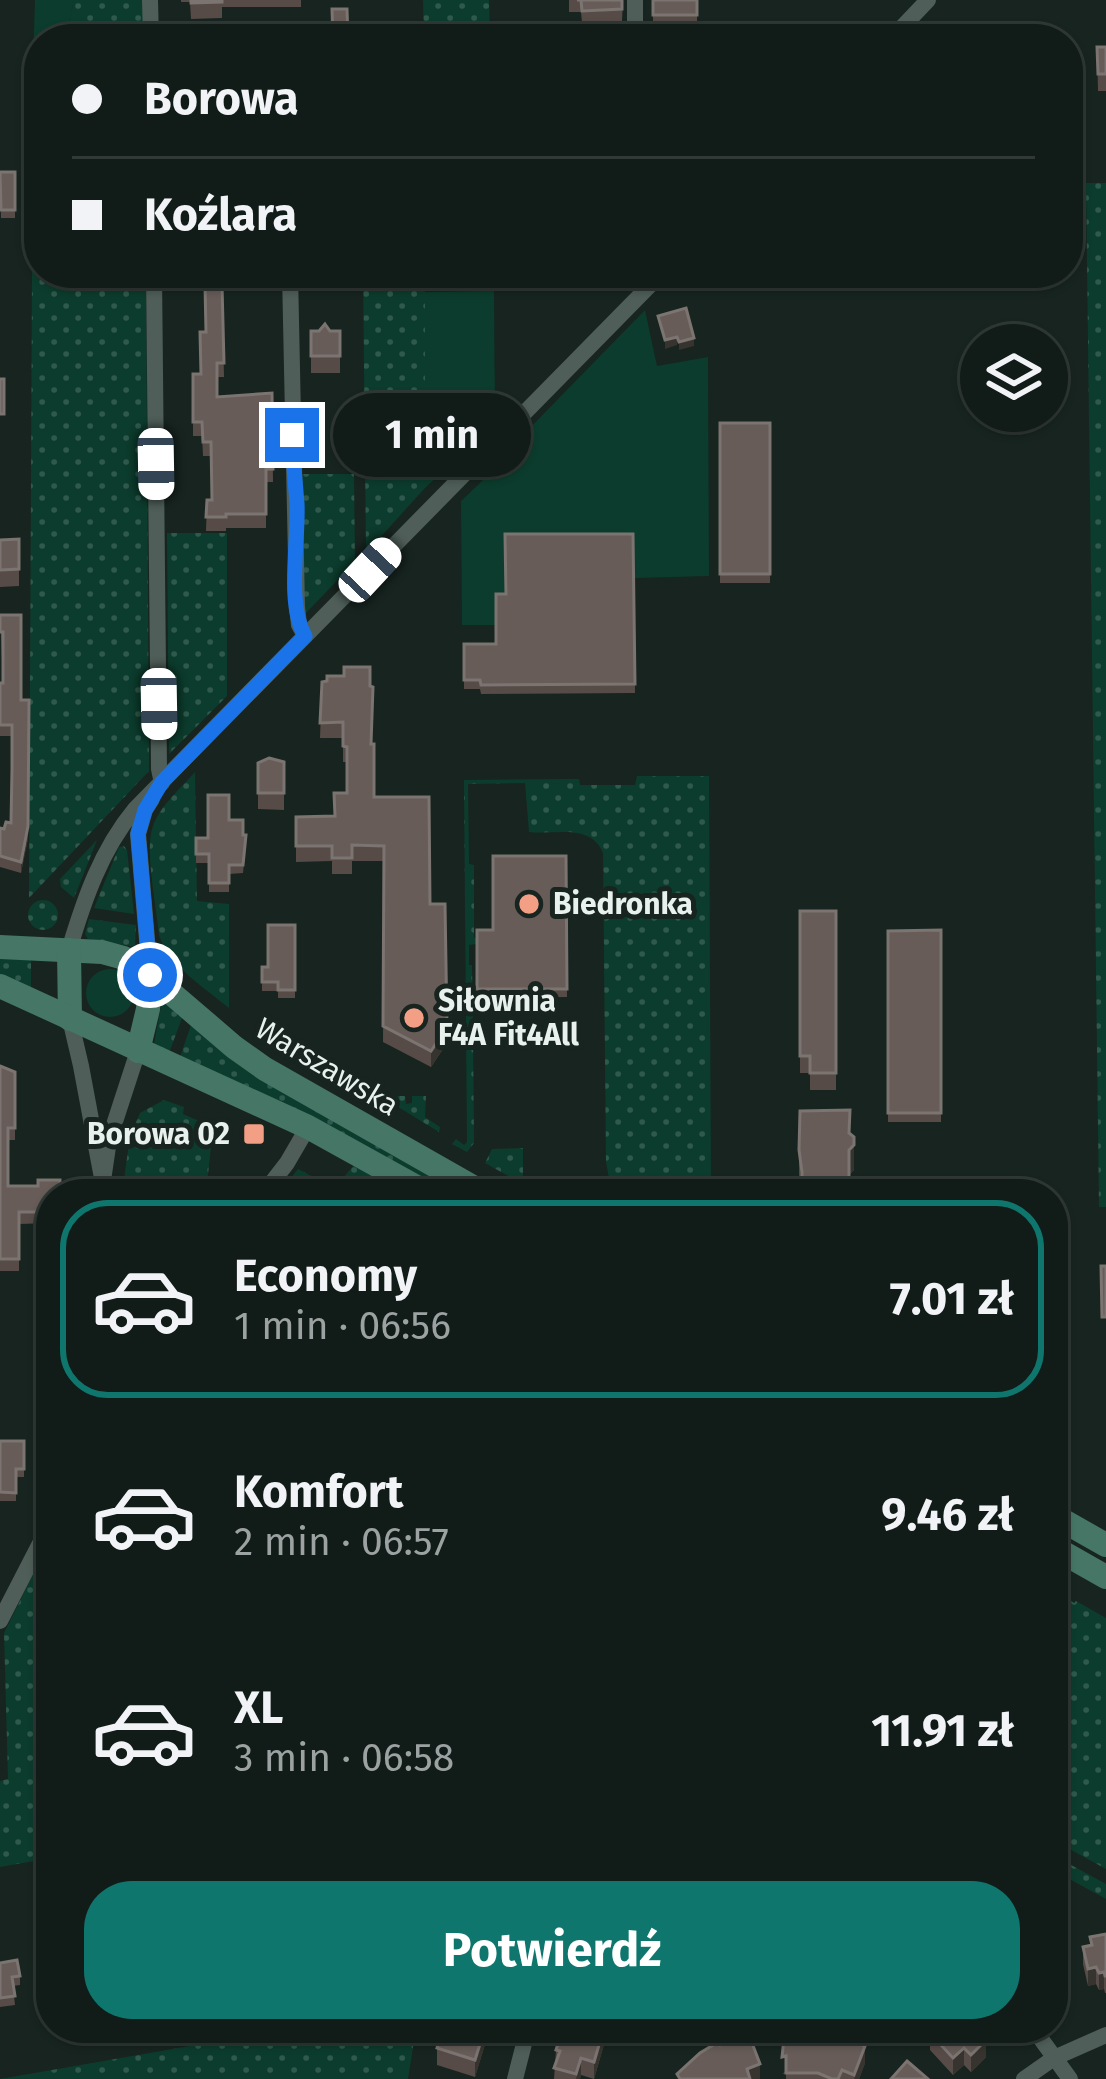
<!DOCTYPE html>
<html lang="pl">
<head>
<meta charset="utf-8">
<style>
	body { margin:0; font-family:"Fira Sans",sans-serif; background:#1a2420; color:#f1f3f6; height:100vh; display:flex; flex-direction:column; font-size:45px; white-space:nowrap }
	* { box-sizing:border-box; margin:0 }
	p { font-size:39px; color:#9ca1a1 }
	.icon { flex:none; width:66px; height:66px; fill:none; stroke:currentColor; stroke-width:2; stroke-linecap:round; stroke-linejoin:round }
	.map { position:relative; flex:1; overflow:hidden }
	.panel { position:absolute; left:36px; top:1179px; width:1032px; height:864px; display:flex; flex-direction:column; background:#111b17; border-radius:48px; box-shadow:0 3px 9px #0004,0 0 0 3px #303936 }
	.panel>* { flex:none }
	.hud { position:absolute; left:24px; top:24px; width:1059px; height:264px; border-radius:48px; box-shadow:0 3px 9px #0004,0 0 0 3px #303936; display:grid; align-content:center; height:264px; padding:0 48px; background:#111b17 }
	.buttons { position:absolute; left:960px; top:324px; display:grid; gap:24px }
	.buttons a { display:grid; place-items:center; width:108px; height:108px; border-radius:50%; background:#111b17; box-shadow:0 3px 9px #0004,0 0 0 3px #303936; font-size:60px }
	.end { position:absolute; width:54px; height:54px; margin:-27px; border:15px solid #1a73e8; background:#fff; box-shadow:0 0 0 6px #fff }
	.from { border-radius:50% }
	.bubble { position:absolute; height:84px; border-radius:42px; background:#111b17; box-shadow:0 3px 9px #0004,0 0 0 3px #303936; font-size:39px; font-weight:700; line-height:84px; text-align:center }
	.car { position:absolute; width:36px; height:72px; margin:-36px -18px; border-radius:15px; box-shadow:0 0 9px 3px #0007; background:linear-gradient(#fff 24%,#345 0 40%,#fff 0 76%,#345 0 86%,#fff 0) }
	.hud b { display:flex; align-items:center; gap:42px; height:114px; font-size:45px }
	.hud b+b { border-top:3px solid #303936 }
	.hud i { width:30px; height:30px; background:#f1f3f6 }
	ul { padding:21px 0 0; list-style:none }
	li { display:flex; align-items:center; gap:36px; height:198px; margin:0 24px 18px; padding:0 24px; border:6px solid transparent; border-radius:48px }
	li div { flex:1 }
	li b { display:block; font-size:45px }
	li em { font-style:normal; font-weight:700 }
	li.on { border-color:#0f766e }
	li>.icon { width:108px; height:108px; stroke-width:1.5 }
	.cta { display:flex; gap:24px; margin-top:auto; padding:24px 48px }
	.cta a { flex:1; height:138px; border-radius:48px; background:#0f766e; color:#fff; font-size:48px; font-weight:700; line-height:138px; text-align:center }
	.map>svg:first-child { display:block }
	.grass { fill:url(#grass-dots) }
	.forest { fill:url(#forest-firs) }
	.garden { fill:#0c3c2d }
	.lines { fill:none; stroke-linecap:round; stroke-linejoin:round }
	.street { stroke:#4f5e58; stroke-width:16 }
	.secondary { stroke:#457666; stroke-width:24 }
	.wall { fill:#574b47 }
	.shaded-wall { fill:#37342f }
	.building { fill:#675c58; stroke:#7b7470; stroke-width:3 }
	.route { stroke:#1a73e8; stroke-width:15 }
	.poi-dot { fill:#f39f85; stroke:#17241f; stroke-width:4.5 }
	.labels { text-anchor:middle; dominant-baseline:central; stroke-width:10; stroke-linejoin:round; paint-order:stroke }
	.poi-label { font-size:30px; font-weight:bold; fill:#e8f1ed; stroke:#17241f; text-anchor:start }
	.street-label { font-size:30px; fill:#e8f1ed; stroke:#17241f }
</style>
</head>
<body>
<div class="map">
<svg width="1106" height="2079" viewBox="0 0 1106 2079">
	<defs>
		<pattern id="grass-dots" width="8" height="8" patternUnits="userSpaceOnUse" patternTransform="scale(3)"><rect width="8" height="8" fill="#0c3c2d"/><path d="M2 2h.1M6 6h.1" fill="none" stroke="#2f594c" stroke-width="1.8" stroke-linecap="round"/></pattern>
		<pattern id="forest-firs" width="22" height="20" patternUnits="userSpaceOnUse" patternTransform="scale(3)"><rect width="22" height="20" fill="#0c3c2d"/><path d="M5 1l3.5 6h-7zM16 11l3.5 6h-7z" fill="#2f594c"/></pattern>
	</defs>
	<rect width="100%" height="100%" fill="#17241f"/>
	<g class="grass">
		<polygon points="74,0 144,0 144,39 65,39"/>
		<polygon points="423,0 489,0 490,39 424,39"/>
		<polygon points="39,62 39,273 146,273 149,771 29,898 33,63"/>
		<polygon points="1086,183 1106,183 1106,1207 1099,1207"/>
		<polygon points="363,273 425,273 425,488 366,553"/>
		<polygon points="297,474 354,474 355,562 304,615"/>
		<polygon points="167,533 227,533 227,696 169,754"/>
		<path d="M195,772L197,901L229,904V1008C205,988 169,966 159,935C157,909 144,849 153,826C160,806 181,788 195,772Z"/>
		<path d="M637,776H709L711,1194H612L606,1162L603,853C591,823 555,835 529,832L525,783L468,784L469,864L474,865V938H477V944L469,945V965H472L473,1024L470,1035L473,1036L474,1143L467,1152L452,1144L456,1139L464,1145L467,1142L464,780L579,779L580,785H635Z"/>
		<polygon points="97,840 74,898 61,887 60,879"/>
		<polygon points="124,846 127,850 134,914 94,908 119,847"/>
		<circle cx="43" cy="915" r="15"/>
		<polygon points="89,919 136,925 135,947 88,939 85,934"/>
		<polygon points="0,957 31,960 31,988 0,974"/>
		<polygon points="165,1003 182,1018 169,1053 154,1044 161,1006"/>
		<polygon points="191,1025 464,1194 452,1194 384,1156 180,1057"/>
		<polygon points="374,1087 390,1096 405,1096 406,1104 412,1103 412,1096 426,1096 425,1117 440,1127 439,1132 372,1091"/>
		<polygon points="164,1100 184,1107 183,1114 213,1127 206,1194 122,1194 130,1136 140,1113"/>
		<polygon points="523,1148 523,1179 559,1179 559,1194 540,1194 485,1163 492,1149"/>
		<polygon points="354,1165 406,1194 373,1194 343,1178"/>
		<polygon points="298,1169 333,1187 325,1194 289,1194 284,1187"/>
		<polygon points="36,1569 40,1773 51,1773 51,1858 0,1867 0,1781 8,1779 4,1633"/>
		<polygon points="1053,1588 1074,1603 1076,1601 1106,1618 1106,1869 1053,1840"/>
		<polygon points="1053,1855 1106,1884 1106,1899 1053,1870"/>
		<polygon points="293,2028 416,2028 408,2079 0,2079"/>
	</g>
	<polygon class="forest" points="35,0 74,0 65,39 39,39 39,62 33,63"/>
	<g class="garden">
		<polygon points="494,291 495,422 425,488 425,292"/>
		<polygon points="645,310 657,366 708,357 709,576 635,578 635,693 496,694 496,625 462,625 461,501 521,444 519,439"/>
		<circle cx="110" cy="993" r="24"/>
	</g>
	<g class="lines">
		<g class="street">
			<polyline points="150,0 151,39"/>
			<polyline points="635,0 635,39"/>
			<polyline points="891,39 928,0"/>
			<polyline points="154,273 159,769 162,783"/>
			<polyline points="290,273 297,607 299,625 305,636"/>
			<path d="M69,950C84,900 101,850 135,809L662,273"/>
			<polyline points="150,975 138,834 145,810 152,799"/>
			<polyline points="70,1019 81,1066 102,1178"/>
			<polyline points="101,1194 109,1140 138,1051"/>
			<polyline points="263,1194 287,1163 308,1127"/>
			<polyline points="0,1621 51,1522"/>
			<polyline points="1033,2028 1070,2079"/>
			<polyline points="515,2079 528,2028"/>
			<polyline points="1024,2079 1054,2058 1106,2035"/>
		</g>
		<g class="secondary">
			<polyline points="0,947 102,952 124,958 150,975 234,1047 265,1069 485,1194"/>
			<polyline points="69,950 70,1019"/>
			<polyline points="0,986 308,1127 429,1194"/>
			<polyline points="138,1051 148,1009 150,975"/>
			<polyline points="1053,1515 1106,1545"/>
			<polyline points="1053,1547 1106,1577"/>
		</g>
	</g>
	<g class="wall">
		<polygon points="181,0 301,0 301,7 222,7 222,18 191,19 190,2 181,2"/>
		<polygon points="569,0 623,0 622,21 582,23 581,12 569,12"/>
		<polygon points="653,0 697,0 697,31 653,32"/>
		<polygon points="1097,47 1106,47 1106,91 1098,91"/>
		<polygon points="0,172 15,172 15,218 1,218"/>
		<polygon points="583,273 599,273 599,281 583,280"/>
		<polygon points="222,285 224,377 217,377 217,397 272,393 273,482 266,482 266,528 226,528 226,531 206,531 207,500 212,500 211,456 203,456 202,436 193,436 193,374 201,374 206,332"/>
		<rect x="311" y="331" width="29" height="42"/>
		<rect x="720" y="423" width="50" height="160"/>
		<polygon points="633,534 635,693 481,694 480,689 464,689 464,644 496,644 506,594"/>
		<polygon points="19,539 19,586 0,587 0,540"/>
		<polygon points="0,615 21,700 29,700 28,838 21,873 0,867 0,828 4,829 11,823 12,736 0,736 0,683 3,683"/>
		<polygon points="322,682 371,744 374,797 430,904 447,1043 431,1067 383,1042 384,861 352,861 352,874 332,874 332,861 296,862 296,817 334,816 347,793 347,762 343,762 343,738 320,738"/>
		<polygon points="284,762 284,810 258,809 258,763"/>
		<polygon points="229,820 243,835 246,843 243,873 229,874 229,892 209,892 209,863 196,863 196,838 208,838"/>
		<polygon points="566,856 567,997 477,998 477,930 493,930"/>
		<polygon points="800,911 836,911 836,1090 810,1090 810,1073 800,1073"/>
		<polygon points="295,925 295,998 278,998 278,991 262,991 262,967 268,967"/>
		<polygon points="941,930 941,1122 888,1122 888,931"/>
		<polygon points="0,1066 15,1072 15,1140 8,1140 8,1186 51,1194 51,1223 19,1224 19,1271 0,1271"/>
		<polygon points="849,1133 854,1137 854,1170 849,1175 802,1194 799,1175 799,1150"/>
		<rect x="43" y="1276" width="8" height="36"/>
		<polygon points="0,1441 24,1441 24,1477 16,1477 16,1501 0,1501"/>
		<polygon points="1106,1934 1106,1993 1105,1993 1104,1989 1099,1990 1096,1984 1088,1986 1083,1964 1083,1947 1090,1945 1090,1937"/>
		<polygon points="0,1963 20,1976 20,1985 13,1986 15,2005 0,2007"/>
		<polygon points="437,2028 490,2028 475,2077 437,2065"/>
		<polygon points="605,2028 605,2041 594,2079 581,2075 580,2079 554,2079 556,2050"/>
		<polygon points="992,2028 992,2040 986,2045 986,2057 971,2072 964,2065 953,2075 930,2050 930,2033"/>
		<polygon points="836,2035 865,2063 859,2079 786,2079 786,2073 782,2074"/>
	</g>
	<g class="shaded-wall">
		<polygon points="677,337 677,345 665,349 665,340"/>
		<polygon points="694,338 694,346 679,350 679,342"/>
		<polygon points="28,826 28,838 21,873 21,862"/>
		<polygon points="447,1027 447,1043 431,1067 431,1051"/>
		<polygon points="854,1145 854,1170 849,1175 849,1150"/>
		<polygon points="1096,1967 1096,1984 1088,1986 1088,1969"/>
		<polygon points="1104,1972 1104,1989 1099,1990 1099,1973"/>
		<polygon points="485,2028 490,2028 475,2077 475,2060"/>
		<polygon points="604,2028 605,2041 594,2079 594,2062"/>
		<polygon points="986,2028 992,2028 992,2040 986,2045 986,2057 971,2072 971,2055 980,2033"/>
		<polygon points="865,2046 865,2063 859,2079 854,2079"/>
		<polygon points="964,2048 964,2065 953,2075 953,2058"/>
		<polygon points="581,2058 581,2075 580,2079 576,2079"/>
		<polygon points="760,2064 760,2079 747,2079 747,2069"/>
	</g>
	<g class="building">
		<polygon points="191,0 222,0 222,2 191,3"/>
		<polygon points="577,0 622,0 622,9 582,11 581,0"/>
		<rect x="653" y="0" width="44" height="15"/>
		<polygon points="332,9 347,9 348,39 333,39"/>
		<polygon points="470,23 525,26 525,39 470,39"/>
		<polygon points="1097,47 1106,47 1106,74 1098,74"/>
		<polygon points="0,172 15,172 15,210 1,210"/>
		<polygon points="205,285 222,285 224,363 217,363 217,397 272,393 273,469 266,469 266,514 226,514 226,517 206,517 207,500 212,500 211,442 203,442 202,422 193,422 193,374 201,374 200,332 206,332"/>
		<polygon points="686,308 694,338 679,342 677,337 665,340 658,316"/>
		<polygon points="325,324 330,331 340,331 340,356 311,356 311,331 319,331"/>
		<rect x="0" y="379" width="4" height="35"/>
		<rect x="720" y="423" width="50" height="151"/>
		<polygon points="505,534 633,534 635,684 481,685 480,680 464,680 464,644 496,644 496,594 506,594"/>
		<polygon points="19,539 19,569 0,570 0,540"/>
		<polygon points="0,615 21,615 21,700 29,700 28,826 21,862 0,856 0,828 4,829 6,822 11,823 12,769 12,725 0,725 0,683 3,683 3,632 0,632"/>
		<polygon points="344,667 370,667 370,686 373,687 371,744 374,744 374,797 429,797 430,904 445,904 447,1027 431,1051 383,1026 384,846 352,845 352,858 332,858 332,846 296,846 296,817 335,816 334,793 347,793 347,747 343,746 343,722 320,723 322,682 327,681 327,676 344,676"/>
		<polygon points="269,758 284,762 284,793 258,793 258,763"/>
		<polygon points="208,795 229,795 229,820 243,820 243,835 246,835 243,865 229,865 229,883 209,883 209,854 196,854 196,838 208,838"/>
		<polygon points="493,856 566,856 567,989 477,989 477,930 493,930"/>
		<polygon points="800,911 836,911 836,1073 810,1073 810,1056 800,1056"/>
		<polygon points="268,925 295,925 295,990 278,990 278,982 262,982 262,967 268,967"/>
		<polygon points="941,930 941,1113 888,1113 888,931"/>
		<polygon points="0,1066 15,1072 15,1128 8,1128 8,1186 38,1186 38,1180 60,1180 60,1194 51,1194 51,1212 19,1212 19,1259 0,1259"/>
		<polygon points="850,1110 849,1133 854,1137 854,1145 849,1150 849,1194 802,1194 802,1172 799,1150 800,1111"/>
		<polygon points="1101,1266 1106,1266 1106,1317 1102,1317"/>
		<rect x="43" y="1276" width="8" height="27"/>
		<polygon points="0,1441 24,1441 24,1469 16,1469 16,1493 0,1492"/>
		<polygon points="1106,1934 1106,1976 1105,1976 1104,1972 1099,1973 1096,1967 1088,1969 1083,1947 1092,1945 1090,1937"/>
		<polygon points="1053,1953 1057,1972 1053,1973"/>
		<polygon points="17,1960 20,1976 12,1977 15,1996 0,1998 0,1963"/>
		<polygon points="437,2028 485,2028 475,2060 437,2048 442,2030"/>
		<polygon points="563,2028 604,2028 594,2062 581,2058 576,2074 554,2068 560,2051 556,2050"/>
		<polygon points="816,2028 837,2032 836,2035 865,2046 854,2075 842,2070 838,2079 832,2079 818,2073 786,2073 786,2056 782,2057 785,2029 816,2030"/>
		<polygon points="935,2028 986,2028 980,2033 986,2040 971,2055 964,2048 953,2058 930,2033"/>
		<polygon points="749,2035 760,2064 747,2069 750,2079 680,2079 677,2074 700,2053 718,2042 720,2045"/>
		<polygon points="907,2061 928,2079 891,2079"/>
	</g>
	<g class="lines">
		<path class="route" d="M150,975L138,834L145,810L162,782L305,636C286,603 299,541 297,503C295,480 293,458 292,435"/>
	</g>
	<g class="poi-dot">
		<circle cx="529" cy="904" r="12"/>
		<circle cx="414" cy="1018" r="12"/>
		<rect x="242" y="1122" width="24" height="24" rx="6"/>
	</g>
	<g class="labels">
		<g class="poi-label">
			<text x="553" y="904">Biedronka</text>
			<text x="438" y="1001">Siłownia<tspan x="438" dy="34">F4A Fit4All</tspan></text>
			<text x="230" y="1134" text-anchor="end">Borowa 02</text>
		</g>
		<g class="street-label">
			<text transform="translate(327 1067) rotate(31)">Warszawska</text>
		</g>
	</g>
</svg>
<div class="buttons">
<a><svg class="icon" aria-label="layers" viewBox="0 0 24 24"><path d="M12 4l9 5-9 5-9-5zM3 14l9 5 9-5"/></svg></a>
</div>
<i class="end from" style="left:150px;top:975px"></i>
<i class="end" style="left:292px;top:435px"></i>
<div class="bubble" style="left:333px;top:393px;width:198px">1 min</div>
<i class="car" style="left:156px;top:464px;rotate:179deg"></i>
<i class="car" style="left:370px;top:570px;rotate:43deg"></i>
<i class="car" style="left:159px;top:704px;rotate:179deg"></i>
<div class="hud">
<b><i class="from"></i>Borowa</b>
<b><i></i>Koźlara</b>
</div>
<section class="panel">
<ul>
<li class="on"><svg class="icon" aria-label="car" viewBox="0 0 24 24"><path d="M5 17H2v-5l4-1 3-4h7l3 4 3 1v5h-3M9 17h6M6 11h13"/><circle cx="7" cy="17" r="2"/><circle cx="17" cy="17" r="2"/></svg><div><b>Economy</b><p>1 min · 06:56</p></div><em>7.01 zł</em></li>
<li><svg class="icon" aria-label="car" viewBox="0 0 24 24"><path d="M5 17H2v-5l4-1 3-4h7l3 4 3 1v5h-3M9 17h6M6 11h13"/><circle cx="7" cy="17" r="2"/><circle cx="17" cy="17" r="2"/></svg><div><b>Komfort</b><p>2 min · 06:57</p></div><em>9.46 zł</em></li>
<li><svg class="icon" aria-label="car" viewBox="0 0 24 24"><path d="M5 17H2v-5l4-1 3-4h7l3 4 3 1v5h-3M9 17h6M6 11h13"/><circle cx="7" cy="17" r="2"/><circle cx="17" cy="17" r="2"/></svg><div><b>XL</b><p>3 min · 06:58</p></div><em>11.91 zł</em></li>
</ul>
<div class="cta"><a>Potwierdź</a></div>
</section>
</div>
</body>
</html>
